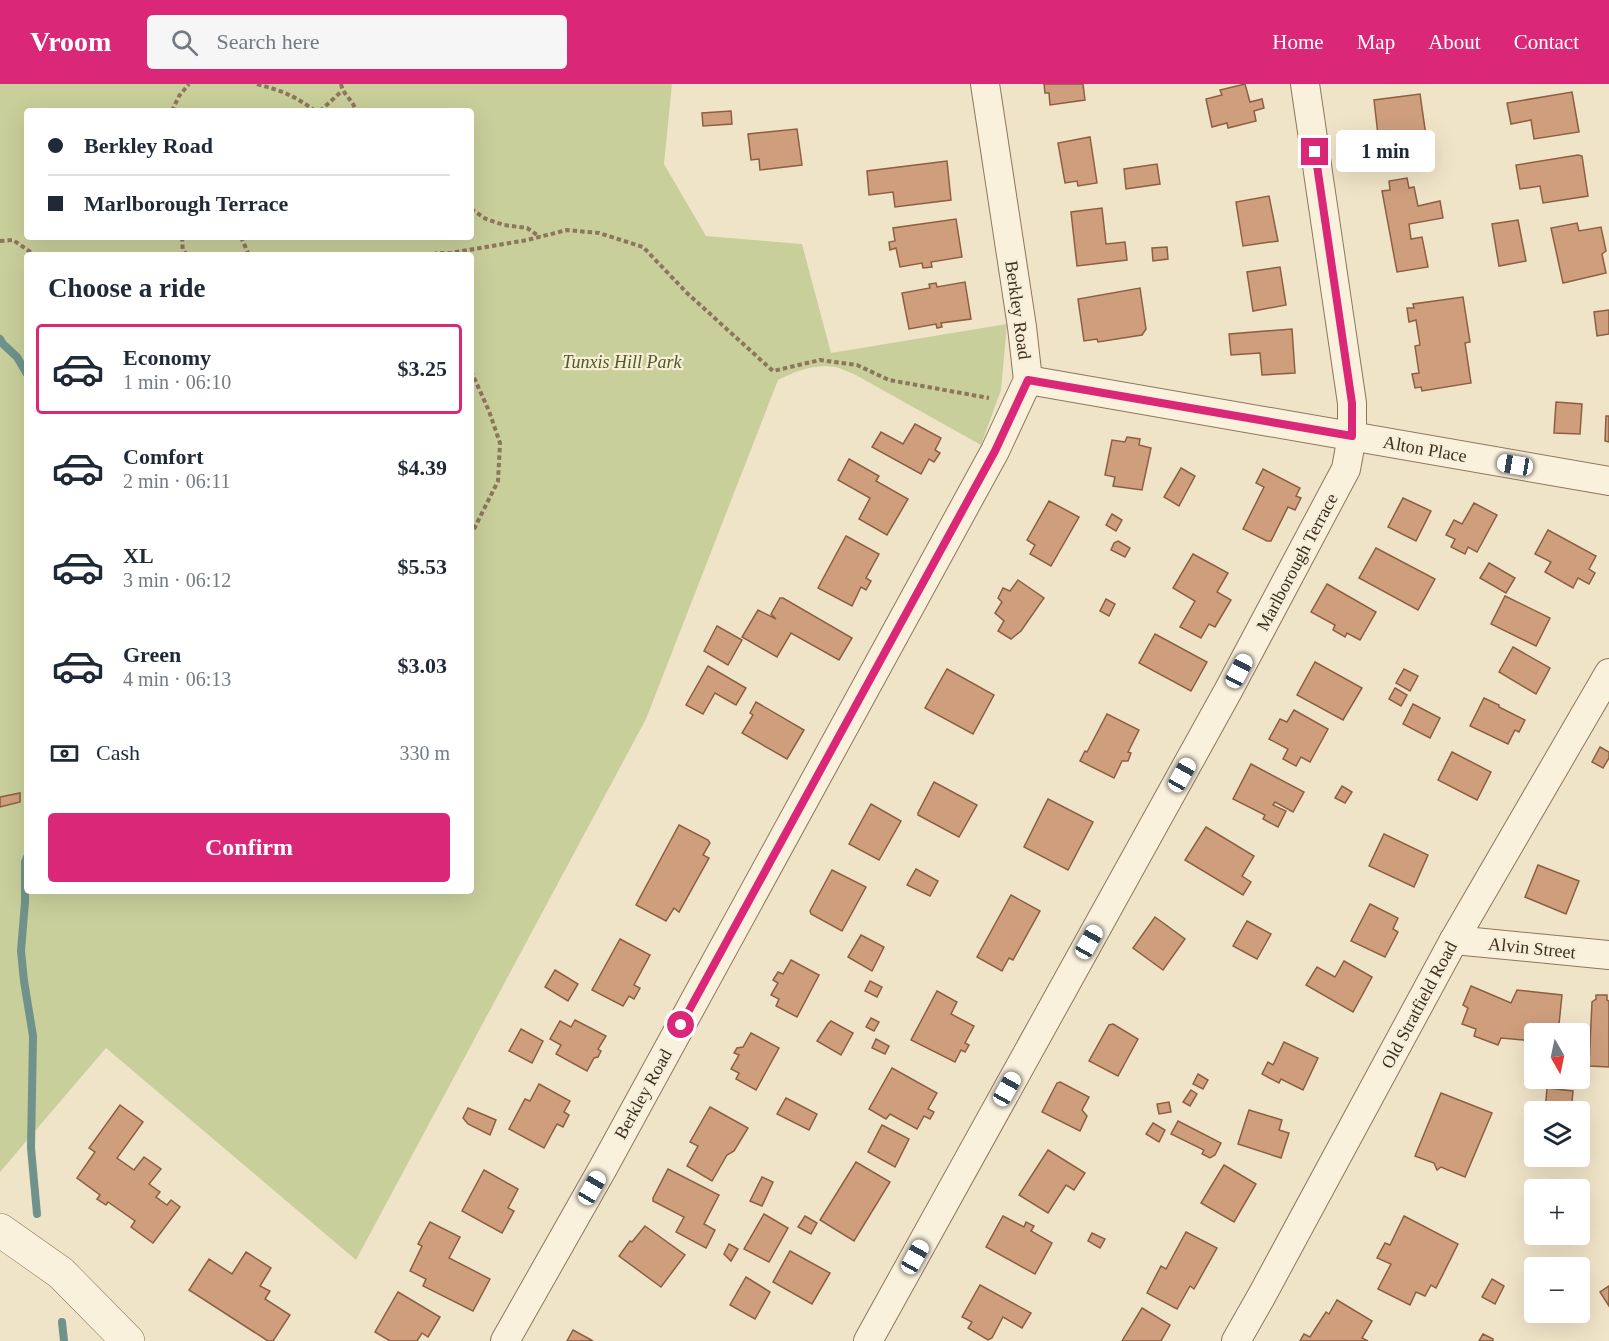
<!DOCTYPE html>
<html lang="en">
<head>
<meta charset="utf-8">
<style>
	body { margin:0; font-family:"Times New Roman",serif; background:#f6f6f7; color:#1f2937; height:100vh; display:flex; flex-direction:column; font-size:22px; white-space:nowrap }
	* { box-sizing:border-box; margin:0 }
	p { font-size:20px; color:#747a83 }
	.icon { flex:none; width:33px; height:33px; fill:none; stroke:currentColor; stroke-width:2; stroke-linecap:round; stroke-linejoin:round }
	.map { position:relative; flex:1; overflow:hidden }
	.details { position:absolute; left:24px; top:168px; width:450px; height:642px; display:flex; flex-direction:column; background:#fff; border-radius:6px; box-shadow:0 6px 24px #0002 }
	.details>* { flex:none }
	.top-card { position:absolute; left:24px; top:24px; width:450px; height:132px; border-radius:6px; box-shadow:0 6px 24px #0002; display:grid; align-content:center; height:132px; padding:0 24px; background:#fff }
	.needle { width:39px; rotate:171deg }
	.controls { position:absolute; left:1524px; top:939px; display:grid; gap:12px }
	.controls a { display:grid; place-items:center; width:66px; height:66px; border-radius:6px; background:#fff; box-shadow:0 6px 24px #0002; font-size:30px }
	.end { position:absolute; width:27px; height:27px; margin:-14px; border:8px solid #db2777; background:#fff; box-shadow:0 0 0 3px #fff }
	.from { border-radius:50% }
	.bubble { position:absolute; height:42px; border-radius:6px; background:#fff; box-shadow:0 6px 24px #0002; font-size:20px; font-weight:700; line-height:42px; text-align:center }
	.car { position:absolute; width:18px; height:36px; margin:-18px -9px; border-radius:8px; box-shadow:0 0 4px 2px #0007; background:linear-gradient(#fff 24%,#345 0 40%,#fff 0 76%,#345 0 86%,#fff 0) }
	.top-card b { display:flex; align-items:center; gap:21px; height:57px; font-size:22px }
	.top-card b+b { border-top:2px solid #e0e1e3 }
	.top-card i { width:15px; height:15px; background:#1f2937 }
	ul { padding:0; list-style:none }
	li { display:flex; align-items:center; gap:18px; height:90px; margin:0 12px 9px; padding:0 12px; border:3px solid transparent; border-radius:6px }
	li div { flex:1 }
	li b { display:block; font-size:22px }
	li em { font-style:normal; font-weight:700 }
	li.current { border-color:#db2777 }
	li>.icon { width:54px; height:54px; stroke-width:1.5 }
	h2 { padding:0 24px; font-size:27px; line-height:72px }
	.pay { display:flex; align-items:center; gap:15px; height:66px; padding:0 24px; font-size:22px }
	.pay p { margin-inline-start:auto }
	.action { display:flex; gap:12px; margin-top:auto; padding:12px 24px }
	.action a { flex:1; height:69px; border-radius:6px; background:#db2777; color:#fff; font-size:24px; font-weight:700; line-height:69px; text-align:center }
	header { display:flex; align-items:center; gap:36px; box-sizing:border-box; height:84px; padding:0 30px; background:#db2777; color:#fff }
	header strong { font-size:28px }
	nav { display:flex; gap:33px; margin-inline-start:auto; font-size:21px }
	.search { width:420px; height:54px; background:#f6f6f7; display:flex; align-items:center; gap:15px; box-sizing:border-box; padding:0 21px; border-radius:6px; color:#747a83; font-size:22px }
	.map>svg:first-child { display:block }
	.green { fill:#c9cf9b; fill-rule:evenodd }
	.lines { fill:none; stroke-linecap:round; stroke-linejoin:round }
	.stream { stroke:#6f938a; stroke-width:8 }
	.building { fill:#cf9f7d; stroke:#8d5f41; stroke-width:1.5 }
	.minor-casing { stroke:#8d765c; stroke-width:30 }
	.tertiary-casing { stroke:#8d765c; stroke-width:34 }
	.path { stroke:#8d765c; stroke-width:4; stroke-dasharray:4.5 3; stroke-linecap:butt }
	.minor { stroke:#faf1dc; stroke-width:28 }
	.tertiary { stroke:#faf1dc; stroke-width:33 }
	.route { stroke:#db2777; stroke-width:8 }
	.labels { text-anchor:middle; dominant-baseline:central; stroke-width:4.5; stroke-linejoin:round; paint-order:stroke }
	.street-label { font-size:18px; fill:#3d2e20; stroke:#f7eed8 }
	.park-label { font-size:18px; font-style:italic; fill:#4d5a26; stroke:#f7eed8 }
</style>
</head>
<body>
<header>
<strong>Vroom</strong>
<div class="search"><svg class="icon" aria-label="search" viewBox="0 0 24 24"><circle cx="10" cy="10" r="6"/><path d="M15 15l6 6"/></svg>Search here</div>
<nav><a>Home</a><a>Map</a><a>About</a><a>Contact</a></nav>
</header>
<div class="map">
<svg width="1609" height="1257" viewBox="0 0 1609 1257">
	<rect width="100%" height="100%" fill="#f0e4c8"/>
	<path class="green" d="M0,0H672L664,80L706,152L802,160L831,269L1007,240L1001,306L981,361L854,290C848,288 841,284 835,283C815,280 796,287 778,296L646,635L356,1176L106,964L0,1088ZM27,27H471V153H27ZM27,171H471V807H27Z"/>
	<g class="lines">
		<g class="stream">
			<polyline points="0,255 3,260 17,273 27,290"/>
			<polyline points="27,773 25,778 25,818 21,867 24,897 33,952 31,1064 37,1130"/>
			<polyline points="62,1238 64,1257"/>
		</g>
	</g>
	<g class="building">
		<polygon points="1044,0 1083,0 1085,16 1050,21 1049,9 1045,9"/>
		<polygon points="1245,0 1250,18 1262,15 1264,24 1254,27 1256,37 1228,44 1227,39 1212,43 1206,15 1222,11 1220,6"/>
		<polygon points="1572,8 1579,48 1534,55 1531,36 1511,40 1507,19"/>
		<polygon points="1420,10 1429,73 1417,75 1418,81 1409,83 1409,77 1391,79 1392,85 1382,86 1374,16"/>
		<polygon points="731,27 732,40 703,42 702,29"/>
		<polygon points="797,45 802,81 760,86 759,75 751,76 748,50"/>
		<polygon points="1090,53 1097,99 1078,102 1077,97 1065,99 1058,59"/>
		<polygon points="1578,71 1582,72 1588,112 1543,119 1540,102 1520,105 1516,81"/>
		<polygon points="947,77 951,116 895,123 893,108 869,111 867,87"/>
		<polygon points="1157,80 1160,100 1126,105 1124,85"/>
		<polygon points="1407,94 1409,104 1414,103 1418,122 1440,117 1443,134 1409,140 1411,155 1422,153 1428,183 1397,188 1382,107 1390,106 1389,97"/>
		<polygon points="1269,112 1278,157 1243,162 1236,118"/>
		<polygon points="1102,124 1106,160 1125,158 1127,176 1077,182 1071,128"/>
		<polygon points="956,135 962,173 931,178 932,183 923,184 922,179 900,183 896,164 890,166 889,158 895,157 893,144"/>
		<polygon points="1518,136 1526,177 1499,182 1492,140"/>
		<polygon points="1577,139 1579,147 1601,143 1606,167 1602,170 1606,189 1563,199 1551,144"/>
		<polygon points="1167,163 1168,175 1153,177 1152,164"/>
		<polygon points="1280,183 1286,221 1253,227 1247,188"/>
		<polygon points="965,198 971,235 941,239 942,243 937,244 936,240 909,245 902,209 930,204 929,200 936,199 937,203"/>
		<polygon points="1140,204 1146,245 1142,251 1098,258 1097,255 1084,257 1078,215"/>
		<polygon points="1463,213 1470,258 1465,259 1471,299 1422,307 1421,303 1415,304 1412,290 1419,289 1415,262 1420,261 1416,236 1409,238 1407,224 1414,224 1413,220"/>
		<polygon points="1609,226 1609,250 1597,252 1594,228"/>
		<polygon points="1292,245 1295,289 1262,291 1260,269 1231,271 1229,250"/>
		<polygon points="1556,318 1582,320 1580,350 1554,349"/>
		<polygon points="1606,332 1609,332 1609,358 1605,357"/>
		<polygon points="915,340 941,354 935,366 940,369 934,378 929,375 921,390 872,363 881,348 903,360"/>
		<polygon points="1127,353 1140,355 1139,361 1151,364 1142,406 1113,402 1115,393 1105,391 1112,356 1125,358"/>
		<polygon points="849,375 879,392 876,397 908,415 887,451 859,435 870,414 838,396"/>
		<polygon points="1181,384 1195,392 1179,422 1164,413"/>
		<polygon points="1263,385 1300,404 1296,412 1301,414 1295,426 1288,423 1271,457 1267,457 1243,445 1264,403 1256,399"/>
		<polygon points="1403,414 1431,427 1416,457 1388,443"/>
		<polygon points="1049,417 1079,433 1051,482 1030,470 1035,461 1027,456"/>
		<polygon points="1474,419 1497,431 1477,468 1468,463 1465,470 1451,463 1455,455 1446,451 1454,436 1462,440"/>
		<polygon points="1112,430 1122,436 1116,447 1106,441"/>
		<polygon points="1548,446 1596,472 1589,485 1595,489 1589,500 1578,494 1573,504 1545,488 1551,478 1535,470"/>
		<polygon points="846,452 879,470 866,494 871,497 866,506 861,503 852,522 818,504"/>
		<polygon points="1118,457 1130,464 1125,473 1111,466 1114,459"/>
		<polygon points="1376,464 1435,495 1418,526 1359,494"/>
		<polygon points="1193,470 1228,489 1217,508 1231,516 1215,543 1209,540 1201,554 1180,543 1195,517 1173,504"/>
		<polygon points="1489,479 1515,494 1506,509 1480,494"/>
		<polygon points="1018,496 1044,514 1021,547 1011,555 998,547 1004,537 995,529 1002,518 998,514 1003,504 1010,507"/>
		<polygon points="1327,500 1376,528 1360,556 1347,549 1345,553 1333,546 1335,541 1311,528"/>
		<polygon points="1505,512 1550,534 1536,562 1491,540"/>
		<polygon points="780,514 783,514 852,554 839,576 791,549 777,573 742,553 758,526 776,535 771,530"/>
		<polygon points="1106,515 1115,520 1109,532 1100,527"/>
		<polygon points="717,542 742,556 728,581 704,567"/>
		<polygon points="1155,550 1207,578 1191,607 1139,579"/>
		<polygon points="1513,563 1550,584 1536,610 1499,588"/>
		<polygon points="1315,578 1362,604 1343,636 1297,611"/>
		<polygon points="708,582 746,604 736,621 715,609 703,630 686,621"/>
		<polygon points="947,585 994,611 973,650 925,624"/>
		<polygon points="1404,585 1418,592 1410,607 1396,599"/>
		<polygon points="1395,604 1407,611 1401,622 1389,615"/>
		<polygon points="1484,614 1499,621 1499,623 1525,636 1519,648 1515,646 1508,660 1470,642"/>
		<polygon points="756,618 804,646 787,675 742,649 753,631 750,629"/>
		<polygon points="1413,620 1440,634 1430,654 1403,640"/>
		<polygon points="1294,626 1328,645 1310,678 1301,673 1296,682 1283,675 1288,665 1269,655 1280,635 1287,638"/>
		<polygon points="1107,630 1139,646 1128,668 1131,669 1128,677 1122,677 1114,694 1080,677 1085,667 1087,668"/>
		<polygon points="1600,663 1609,668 1609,674 1603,684 1592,678"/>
		<polygon points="1452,668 1491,688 1477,716 1438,696"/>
		<polygon points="1251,680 1304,708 1293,728 1275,718 1273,721 1286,727 1278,743 1263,735 1265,731 1233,715"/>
		<polygon points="934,698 977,721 959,753 918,731 918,729"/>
		<polygon points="1342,702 1352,708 1345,719 1335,714"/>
		<polygon points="20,709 20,718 0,723 0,713"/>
		<polygon points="1048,715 1093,738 1068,786 1024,763"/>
		<polygon points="871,720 901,737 879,776 849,760"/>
		<polygon points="679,741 708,756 710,759 703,771 709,774 679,828 674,824 666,837 636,821"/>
		<polygon points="1206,743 1254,772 1242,792 1251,798 1243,811 1185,776"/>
		<polygon points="1384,750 1428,771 1414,803 1369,782"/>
		<polygon points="1538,781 1579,797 1566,830 1525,813"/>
		<polygon points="916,785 938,797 930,812 907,801"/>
		<polygon points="832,786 866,803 842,847 811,830 810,827"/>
		<polygon points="1011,811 1040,827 1013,876 1009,874 1002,887 977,873"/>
		<polygon points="1370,820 1398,834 1393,845 1398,848 1385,873 1351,857"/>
		<polygon points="1155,833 1185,855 1163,886 1133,864"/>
		<polygon points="1247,837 1271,850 1257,875 1233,862"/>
		<polygon points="861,851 884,863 872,887 848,873"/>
		<polygon points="620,855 650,871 634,901 640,904 634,915 629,912 623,922 592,906"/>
		<polygon points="791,876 819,891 797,933 776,922 779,915 771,911 778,899 773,896 778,888 783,890"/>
		<polygon points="1344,877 1372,893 1353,928 1306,901 1317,883 1335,893"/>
		<polygon points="555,886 578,900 568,917 545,903"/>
		<polygon points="870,897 882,903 877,913 865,907"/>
		<polygon points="1471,902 1511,919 1517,906 1562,911 1558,950 1534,950 1534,957 1501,954 1498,961 1474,952 1476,945 1462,940 1468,924 1463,921"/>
		<polygon points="937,907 957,918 951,930 974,942 965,959 969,961 965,968 961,966 955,978 911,956"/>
		<polygon points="1596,911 1607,911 1607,916 1609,917 1609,983 1589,982 1592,918 1596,915"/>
		<polygon points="871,934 879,938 874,947 866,943"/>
		<polygon points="575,936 606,952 598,965 601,967 598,973 594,974 587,987 556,970 561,961 550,955 560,937 571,943"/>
		<polygon points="831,937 853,949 841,971 817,957 828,940"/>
		<polygon points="1113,940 1138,955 1118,992 1089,977 1109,941"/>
		<polygon points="521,945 543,957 532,979 509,967"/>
		<polygon points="751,949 779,964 756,1006 736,995 739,989 731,985 739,971 734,969 737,964 743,963"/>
		<polygon points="876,955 889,962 885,970 872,964"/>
		<polygon points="1284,958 1318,974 1303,1006 1281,995 1279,999 1262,990 1268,978 1273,981"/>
		<polygon points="892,984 937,1009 928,1025 934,1028 930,1035 924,1032 917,1045 890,1030 886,1035 869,1025"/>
		<polygon points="1198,990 1208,996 1203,1005 1193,1000"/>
		<polygon points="1562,994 1572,994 1571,999 1561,999"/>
		<polygon points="1060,998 1089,1013 1082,1026 1087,1032 1080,1047 1042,1028 1057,999"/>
		<polygon points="539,1000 570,1017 564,1028 569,1031 563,1043 557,1040 544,1064 509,1045 525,1015 530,1017"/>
		<polygon points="1547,1004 1573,1007 1571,1028 1545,1028"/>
		<polygon points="1191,1006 1197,1010 1190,1022 1183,1018"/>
		<polygon points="1441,1009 1492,1029 1465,1093 1441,1083 1437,1086 1434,1079 1415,1072"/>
		<polygon points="786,1014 817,1030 809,1046 777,1030"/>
		<polygon points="1169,1018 1171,1028 1159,1030 1157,1020"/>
		<polygon points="120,1021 143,1038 117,1074 134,1086 144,1073 161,1085 149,1100 160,1108 156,1113 167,1121 171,1116 180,1123 153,1159 131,1143 135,1137 108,1118 106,1121 97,1115 100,1111 77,1094 95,1068 89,1064"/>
		<polygon points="710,1023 748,1044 734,1067 727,1071 712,1097 687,1082 698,1062 690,1058"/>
		<polygon points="468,1024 496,1036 490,1051 468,1040 463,1034"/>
		<polygon points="1249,1026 1282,1036 1279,1046 1289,1049 1281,1074 1238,1060"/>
		<polygon points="1178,1037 1221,1059 1215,1071 1210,1074 1202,1070 1204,1066 1171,1050"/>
		<polygon points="1153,1039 1165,1046 1159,1058 1146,1050"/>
		<polygon points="882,1041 909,1055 895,1083 868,1068"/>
		<polygon points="1048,1066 1085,1089 1074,1106 1066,1101 1048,1129 1019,1111"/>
		<polygon points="856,1078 890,1098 854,1157 820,1136"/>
		<polygon points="1224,1081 1256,1100 1234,1138 1201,1119"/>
		<polygon points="668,1085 719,1111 704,1140 715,1146 706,1164 676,1148 684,1133 653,1117 653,1114"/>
		<polygon points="484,1086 518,1105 508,1124 514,1127 502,1149 462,1127"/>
		<polygon points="762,1093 773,1098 762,1122 750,1117"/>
		<polygon points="764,1130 788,1144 769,1178 744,1165"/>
		<polygon points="805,1132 817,1139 811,1150 798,1143"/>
		<polygon points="1003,1132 1024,1143 1026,1138 1034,1142 1031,1147 1052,1159 1035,1190 986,1163"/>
		<polygon points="1404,1132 1458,1160 1436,1204 1431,1201 1425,1212 1416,1208 1410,1221 1378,1205 1391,1180 1377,1174 1385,1159 1390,1161"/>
		<polygon points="430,1138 460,1153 449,1174 490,1195 473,1227 423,1202 426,1195 410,1187 422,1162 418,1160"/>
		<polygon points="645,1142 685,1171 661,1203 619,1172 630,1157 632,1158"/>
		<polygon points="1186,1148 1217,1164 1194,1205 1190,1202 1177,1225 1147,1209 1161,1182 1166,1185"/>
		<polygon points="1092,1149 1105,1155 1100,1164 1088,1157"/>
		<polygon points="729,1160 738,1165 731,1177 724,1170"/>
		<polygon points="790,1167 830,1189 812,1220 773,1198"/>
		<polygon points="246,1168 271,1184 260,1202 270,1207 265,1215 290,1231 273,1257 268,1257 189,1206 209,1175 232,1190"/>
		<polygon points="746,1193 770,1208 755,1235 730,1221"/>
		<polygon points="1492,1195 1504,1202 1495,1220 1482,1213"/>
		<polygon points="980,1201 1031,1229 1022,1244 1003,1233 992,1254 988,1256 968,1244 972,1238 962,1233"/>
		<polygon points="1609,1202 1609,1222 1600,1208"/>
		<polygon points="398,1208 440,1233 428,1253 422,1249 417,1257 390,1257 375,1248"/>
		<polygon points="1337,1216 1372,1237 1362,1254 1368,1257 1300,1257 1304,1250 1310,1253 1326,1228 1329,1230"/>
		<polygon points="1142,1224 1170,1241 1161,1257 1122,1257"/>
		<polygon points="573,1246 593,1257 567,1257"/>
		<polygon points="1483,1250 1493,1255 1493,1257 1479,1257"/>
	</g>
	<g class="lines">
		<defs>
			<g id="minor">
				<polyline points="1028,296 1609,397"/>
				<polyline points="1454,856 1609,871"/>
				<polyline points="505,1257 603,1084 995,367 1028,296 1022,243 985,0"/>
				<polyline points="868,1257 1228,607 1346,385 1352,352 1352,319 1305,0"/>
				<polyline points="1236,1257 1261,1213 1454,856 1609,589"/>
			</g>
			<polyline id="tertiary" points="0,1146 61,1189 128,1257"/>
		</defs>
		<use href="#minor" class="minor-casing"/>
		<use href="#tertiary" class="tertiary-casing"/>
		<g class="path">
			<path d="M257,0C282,7 294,11 315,27"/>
			<path d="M341,0C343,11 353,16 356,27"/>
			<polyline points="172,27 179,12 189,0"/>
			<polyline points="320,27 342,7"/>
			<polyline points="471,125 486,135 504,141 527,144 540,153"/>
			<polyline points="182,153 183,171"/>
			<polyline points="241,153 249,171"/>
			<polyline points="0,157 13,156 35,171"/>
			<polyline points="184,168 189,171"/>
			<polyline points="433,171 437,169 451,169 527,156 567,146 599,149 643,163 687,209 773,287 820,276 857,281 889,296 989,314"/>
			<polyline points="471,287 489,327 500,359 498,397 471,451"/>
		</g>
		<use href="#minor" class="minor"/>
		<use href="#tertiary" class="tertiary"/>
	</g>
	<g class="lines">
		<polyline class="route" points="681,941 995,367 1028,296 1352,352 1352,319 1315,68"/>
	</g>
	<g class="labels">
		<g class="street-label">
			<text transform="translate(1018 226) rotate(82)">Berkley Road</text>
			<text transform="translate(1425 365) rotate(10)">Alton Place</text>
			<text transform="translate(1297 478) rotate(-62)">Marlborough Terrace</text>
			<text transform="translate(1532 864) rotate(6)">Alvin Street</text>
			<text transform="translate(1419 921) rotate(-62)">Old Stratfield Road</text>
			<text transform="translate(643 1010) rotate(-61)">Berkley Road</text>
		</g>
		<g class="park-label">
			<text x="622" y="278">Tunxis Hill Park</text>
		</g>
	</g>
</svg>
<div class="controls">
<a><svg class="needle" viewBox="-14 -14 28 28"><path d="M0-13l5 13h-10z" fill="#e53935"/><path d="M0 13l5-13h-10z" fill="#747a83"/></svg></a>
<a><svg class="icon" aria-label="layers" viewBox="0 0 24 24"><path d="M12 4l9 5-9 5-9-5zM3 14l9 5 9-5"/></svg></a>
<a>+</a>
<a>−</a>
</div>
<i class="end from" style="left:681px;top:941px"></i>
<i class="end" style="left:1315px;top:68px"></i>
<div class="bubble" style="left:1336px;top:46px;width:99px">1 min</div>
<i class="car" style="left:1515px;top:381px;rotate:280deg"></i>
<i class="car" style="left:1239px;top:587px;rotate:28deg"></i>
<i class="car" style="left:1182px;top:691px;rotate:29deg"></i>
<i class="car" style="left:1089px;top:858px;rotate:29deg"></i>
<i class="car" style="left:1007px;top:1005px;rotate:29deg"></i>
<i class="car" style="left:592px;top:1104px;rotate:30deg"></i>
<i class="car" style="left:915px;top:1173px;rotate:29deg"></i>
<div class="top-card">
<b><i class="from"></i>Berkley Road</b>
<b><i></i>Marlborough Terrace</b>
</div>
<section class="details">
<h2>Choose a ride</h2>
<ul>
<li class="current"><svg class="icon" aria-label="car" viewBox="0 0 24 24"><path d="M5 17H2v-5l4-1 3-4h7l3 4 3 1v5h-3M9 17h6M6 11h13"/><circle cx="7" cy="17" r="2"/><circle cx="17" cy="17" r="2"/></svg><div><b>Economy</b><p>1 min · 06:10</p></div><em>$3.25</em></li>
<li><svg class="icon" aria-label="car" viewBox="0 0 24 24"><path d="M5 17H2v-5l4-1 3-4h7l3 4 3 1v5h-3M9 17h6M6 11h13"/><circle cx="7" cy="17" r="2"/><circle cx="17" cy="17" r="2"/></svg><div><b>Comfort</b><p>2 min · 06:11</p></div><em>$4.39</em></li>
<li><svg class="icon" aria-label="car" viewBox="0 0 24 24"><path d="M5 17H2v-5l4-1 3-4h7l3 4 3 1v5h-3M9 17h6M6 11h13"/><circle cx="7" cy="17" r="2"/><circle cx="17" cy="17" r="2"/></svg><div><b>XL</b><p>3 min · 06:12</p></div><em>$5.53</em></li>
<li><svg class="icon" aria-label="car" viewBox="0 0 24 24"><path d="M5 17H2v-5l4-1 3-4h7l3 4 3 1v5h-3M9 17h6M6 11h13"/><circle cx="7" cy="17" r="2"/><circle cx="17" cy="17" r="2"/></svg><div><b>Green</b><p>4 min · 06:13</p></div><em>$3.03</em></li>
</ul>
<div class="pay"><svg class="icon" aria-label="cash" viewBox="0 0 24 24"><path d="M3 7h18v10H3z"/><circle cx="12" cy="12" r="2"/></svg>Cash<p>330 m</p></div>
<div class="action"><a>Confirm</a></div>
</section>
</div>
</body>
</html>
